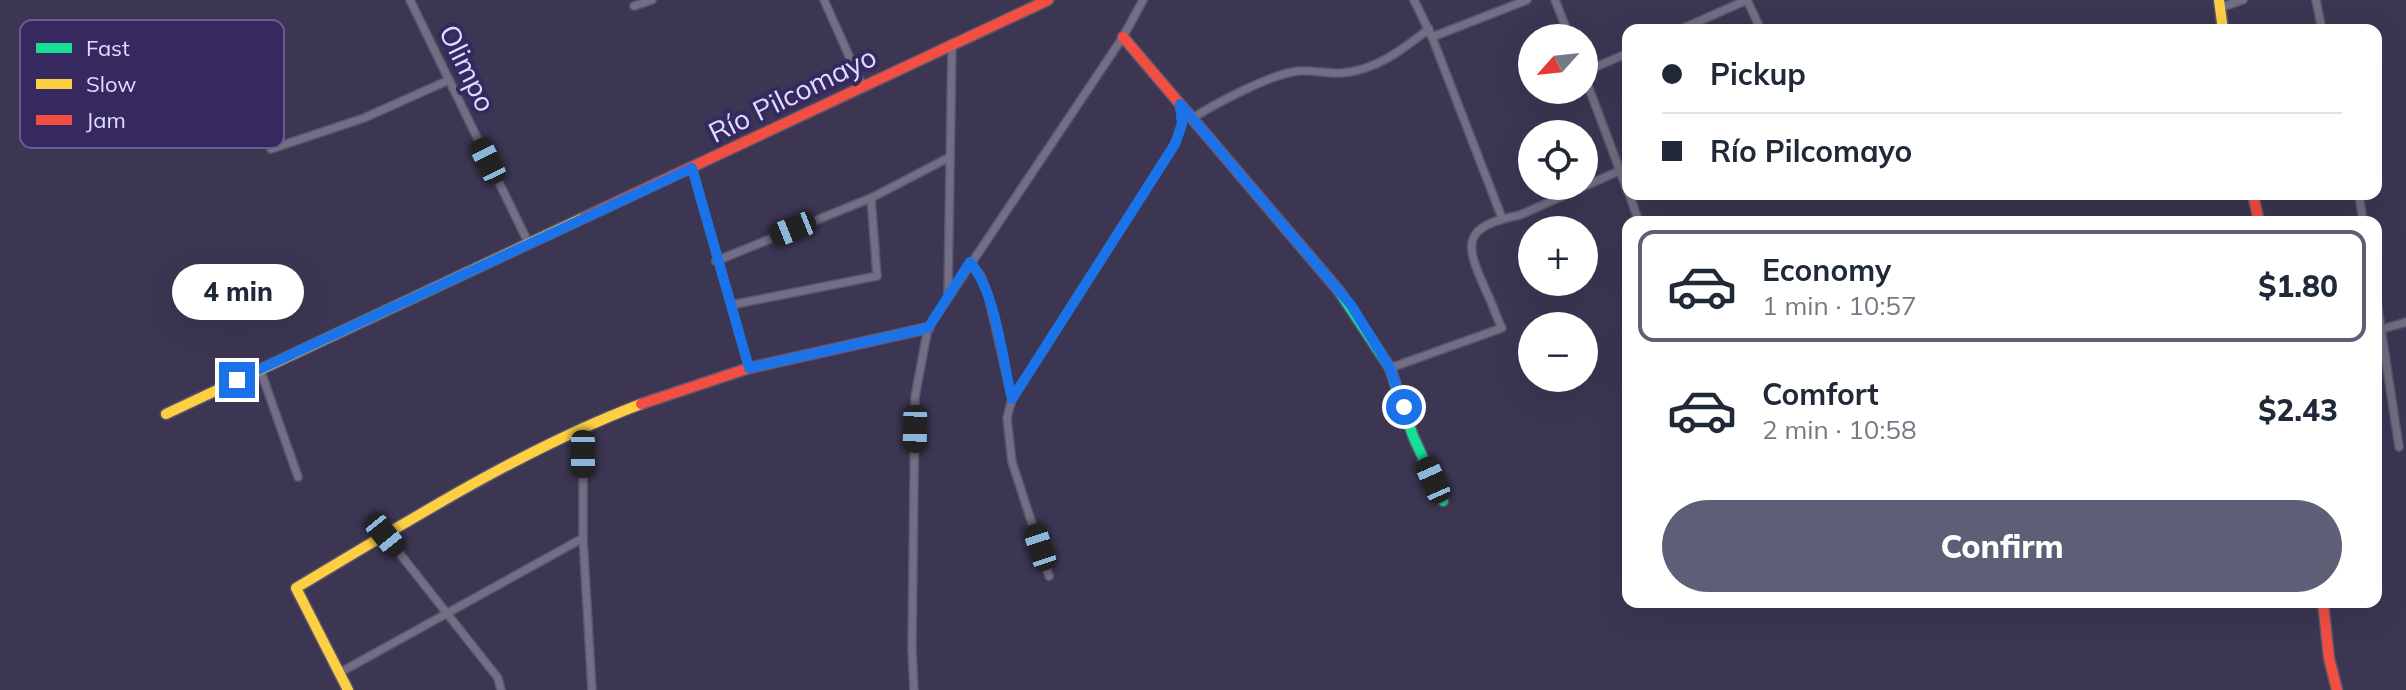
<!DOCTYPE html>
<html lang="en">
<head>
<meta charset="utf-8">
<style>
	body { margin:0; font-family:Mulish,sans-serif; background:#f6f6f7; color:#1f2937; height:100vh; display:flex; flex-direction:column; font-size:30px; white-space:nowrap }
	* { box-sizing:border-box; margin:0 }
	p { font-size:26px; color:#747a83 }
	.icon { flex:none; width:44px; height:44px; fill:none; stroke:currentColor; stroke-width:2; stroke-linecap:round; stroke-linejoin:round }
	.map { position:relative; flex:1; overflow:hidden }
	.details { position:absolute; left:1622px; top:216px; width:760px; height:392px; display:flex; flex-direction:column; background:#fff; border-radius:16px; box-shadow:0 8px 32px #0002 }
	.details>* { flex:none }
	.banner { position:absolute; left:1622px; top:24px; width:760px; height:176px; border-radius:16px; box-shadow:0 8px 32px #0002; display:grid; align-content:center; height:176px; padding:0 40px; background:#fff }
	.needle { width:52px; rotate:243deg }
	.buttons { position:absolute; left:1518px; top:24px; display:grid; gap:16px }
	.buttons a { display:grid; place-items:center; width:80px; height:80px; border-radius:50%; background:#fff; box-shadow:0 8px 32px #0002; font-size:40px }
	.end { position:absolute; width:36px; height:36px; margin:-18px; border:10px solid #1a73e8; background:#fff; box-shadow:0 0 0 4px #fff }
	.from { border-radius:50% }
	.bubble { position:absolute; height:56px; border-radius:28px; background:#fff; box-shadow:0 8px 32px #0002; font-size:26px; font-weight:800; line-height:56px; text-align:center }
	.car { position:absolute; width:24px; height:48px; margin:-24px -12px; border-radius:10px; box-shadow:0 0 6px 2px #0007; background:linear-gradient(#222 24%,#8ab4d8 0 40%,#222 0 76%,#8ab4d8 0 86%,#222 0) }
	.banner b { display:flex; align-items:center; gap:28px; height:76px; font-size:30px }
	.banner b+b { border-top:2px solid #e0e1e3 }
	.banner i { width:20px; height:20px; background:#1f2937 }
	ul { padding:14px 0 0; list-style:none }
	li { display:flex; align-items:center; gap:24px; height:112px; margin:0 16px 12px; padding:0 24px; border:4px solid transparent; border-radius:16px }
	li div { flex:1 }
	li b { display:block; font-size:30px }
	li em { font-style:normal; font-weight:800 }
	li.on { border-color:#5c5f76 }
	li>.icon { width:72px; height:72px; stroke-width:1.5 }
	.cta { display:flex; gap:16px; margin-top:auto; padding:16px 40px }
	.cta a { flex:1; height:92px; border-radius:48px; background:#5c5f76; color:#fff; font-size:32px; font-weight:800; line-height:92px; text-align:center }
	.map>svg:first-child { display:block }
	.lines { fill:none; stroke-linecap:round; stroke-linejoin:round }
	.street-casing { stroke:#59556e; stroke-width:10 }
	.fast-casing { stroke:#59556e; stroke-width:13 }
	.slow-casing { stroke:#59556e; stroke-width:13 }
	.jam-casing { stroke:#59556e; stroke-width:13 }
	.street { stroke:#726e83; stroke-width:7 }
	.fast { stroke:#16e098; stroke-width:10 }
	.slow { stroke:#ffcf43; stroke-width:10 }
	.jam { stroke:#f24e42; stroke-width:10 }
	.route { stroke:#1a73e8; stroke-width:10 }
	.labels { text-anchor:middle; dominant-baseline:central; stroke-width:8; stroke-linejoin:round; paint-order:stroke }
	.street-label { font-size:28px; fill:#e0dcfe; stroke:#352960 }
	.key { fill:#352960; stroke:#685f8f; stroke-width:2 }
	.key-label { font-size:22px; fill:#e0dcfe }
</style>
</head>
<body>
<div class="map">
<svg width="2406" height="690" viewBox="0 0 2406 690">
	<rect width="100%" height="100%" fill="#3c3653"/>
	<g class="lines">
		<defs>
			<g id="street">
				<polyline points="410,0 528,242"/>
				<polyline points="824,0 863,87"/>
				<polyline points="1414,0 1432,37 1502,218"/>
				<polyline points="1555,0 1570,38"/>
				<polyline points="1747,0 1761,30"/>
				<polyline points="2316,0 2322,30"/>
				<polyline points="634,6 652,0"/>
				<polyline points="2219,8 2243,0"/>
				<polyline points="1679,30 1747,0"/>
				<polyline points="1432,37 1527,0"/>
				<polyline points="1584,72 1628,53"/>
				<polyline points="1584,75 1628,192"/>
				<path d="M1193,118C1216,103 1273,73 1299,71C1313,70 1328,74 1342,73C1377,70 1403,49 1429,29"/>
				<polyline points="271,149 364,118 449,80"/>
				<polyline points="692,168 749,368"/>
				<polyline points="1629,194 1639,222"/>
				<polyline points="2359,194 2363,222"/>
				<polyline points="716,261 871,198 950,157"/>
				<polyline points="970,262 981,276 988,295 1012,399 1007,418 1012,462 1049,576"/>
				<polyline points="948,293 952,43"/>
				<polyline points="2376,295 2399,447"/>
				<polyline points="731,305 877,276 871,198"/>
				<polyline points="2376,331 2406,322"/>
				<path d="M1390,368L1502,328C1496,317 1493,305 1487,293C1466,246 1458,227 1520,215L1628,167"/>
				<polyline points="260,369 298,477"/>
				<polyline points="1012,399 1175,144 1182,124 1180,106"/>
				<polyline points="583,426 583,538 592,690"/>
				<polyline points="385,535 498,678 501,690"/>
				<polyline points="339,673 583,538"/>
				<polyline points="914,690 912,649 915,397 928,328 1123,37 1143,0"/>
			</g>
			<polyline id="fast" points="1339,291 1390,368 1413,436 1443,501"/>
			<g id="slow">
				<polyline points="2219,0 2223,30"/>
				<polyline points="166,414 583,218"/>
				<path d="M348,690L296,588C407,522 520,450 641,404"/>
			</g>
			<g id="jam">
				<polyline points="1123,37 1339,291"/>
				<polyline points="2253,194 2259,222"/>
				<polyline points="583,218 1048,0"/>
				<polyline points="641,404 749,368 928,328"/>
				<polyline points="2323,602 2329,658 2337,690"/>
			</g>
		</defs>
		<use href="#street" class="street-casing"/>
		<use href="#fast" class="fast-casing"/>
		<use href="#slow" class="slow-casing"/>
		<use href="#jam" class="jam-casing"/>
		<use href="#street" class="street"/>
		<use href="#fast" class="fast"/>
		<use href="#slow" class="slow"/>
		<use href="#jam" class="jam"/>
	</g>
	<g class="lines">
		<path class="route" d="M237,380L692,168L749,368L928,328L970,262C997,295 1002,358 1012,399L1175,144L1182,124L1180,104L1351,305L1390,368L1404,407"/>
	</g>
	<g class="labels">
		<g class="street-label">
			<text transform="translate(468 68) rotate(64)">Olimpo</text>
			<text transform="translate(792 94) rotate(-26)">Río Pilcomayo</text>
		</g>
	</g>
	<rect x="20" y="20" width="264" height="128" rx="12" class="key"/>
	<rect x="36" y="43" width="36" height="10" fill="#16e098"/>
	<rect x="36" y="79" width="36" height="10" fill="#ffcf43"/>
	<rect x="36" y="115" width="36" height="10" fill="#f24e42"/>
	<g class="key-label">
		<text x="86" y="56">Fast</text>
		<text x="86" y="92">Slow</text>
		<text x="86" y="128">Jam</text>
	</g>
</svg>
<div class="buttons">
<a><svg class="needle" viewBox="-14 -14 28 28"><path d="M0-13l5 13h-10z" fill="#e53935"/><path d="M0 13l5-13h-10z" fill="#747a83"/></svg></a>
<a><svg class="icon" aria-label="locate" viewBox="0 0 24 24"><circle cx="12" cy="12" r="6"/><path d="M12 2v4M12 18v4M2 12h4M18 12h4"/></svg></a>
<a>+</a>
<a>−</a>
</div>
<i class="end from" style="left:1404px;top:407px"></i>
<i class="end" style="left:237px;top:380px"></i>
<div class="bubble" style="left:172px;top:264px;width:132px">4 min</div>
<i class="car" style="left:488px;top:161px;rotate:334deg"></i>
<i class="car" style="left:793px;top:229px;rotate:248deg"></i>
<i class="car" style="left:915px;top:429px;rotate:181deg"></i>
<i class="car" style="left:583px;top:454px;rotate:180deg"></i>
<i class="car" style="left:1433px;top:480px;rotate:336deg"></i>
<i class="car" style="left:385px;top:535px;rotate:141deg"></i>
<i class="car" style="left:1040px;top:547px;rotate:342deg"></i>
<div class="banner">
<b><i class="from"></i>Pickup</b>
<b><i></i>Río Pilcomayo</b>
</div>
<section class="details">
<ul>
<li class="on"><svg class="icon" aria-label="car" viewBox="0 0 24 24"><path d="M5 17H2v-5l4-1 3-4h7l3 4 3 1v5h-3M9 17h6M6 11h13"/><circle cx="7" cy="17" r="2"/><circle cx="17" cy="17" r="2"/></svg><div><b>Economy</b><p>1 min · 10:57</p></div><em>$1.80</em></li>
<li><svg class="icon" aria-label="car" viewBox="0 0 24 24"><path d="M5 17H2v-5l4-1 3-4h7l3 4 3 1v5h-3M9 17h6M6 11h13"/><circle cx="7" cy="17" r="2"/><circle cx="17" cy="17" r="2"/></svg><div><b>Comfort</b><p>2 min · 10:58</p></div><em>$2.43</em></li>
</ul>
<div class="cta"><a>Confirm</a></div>
</section>
</div>
</body>
</html>
